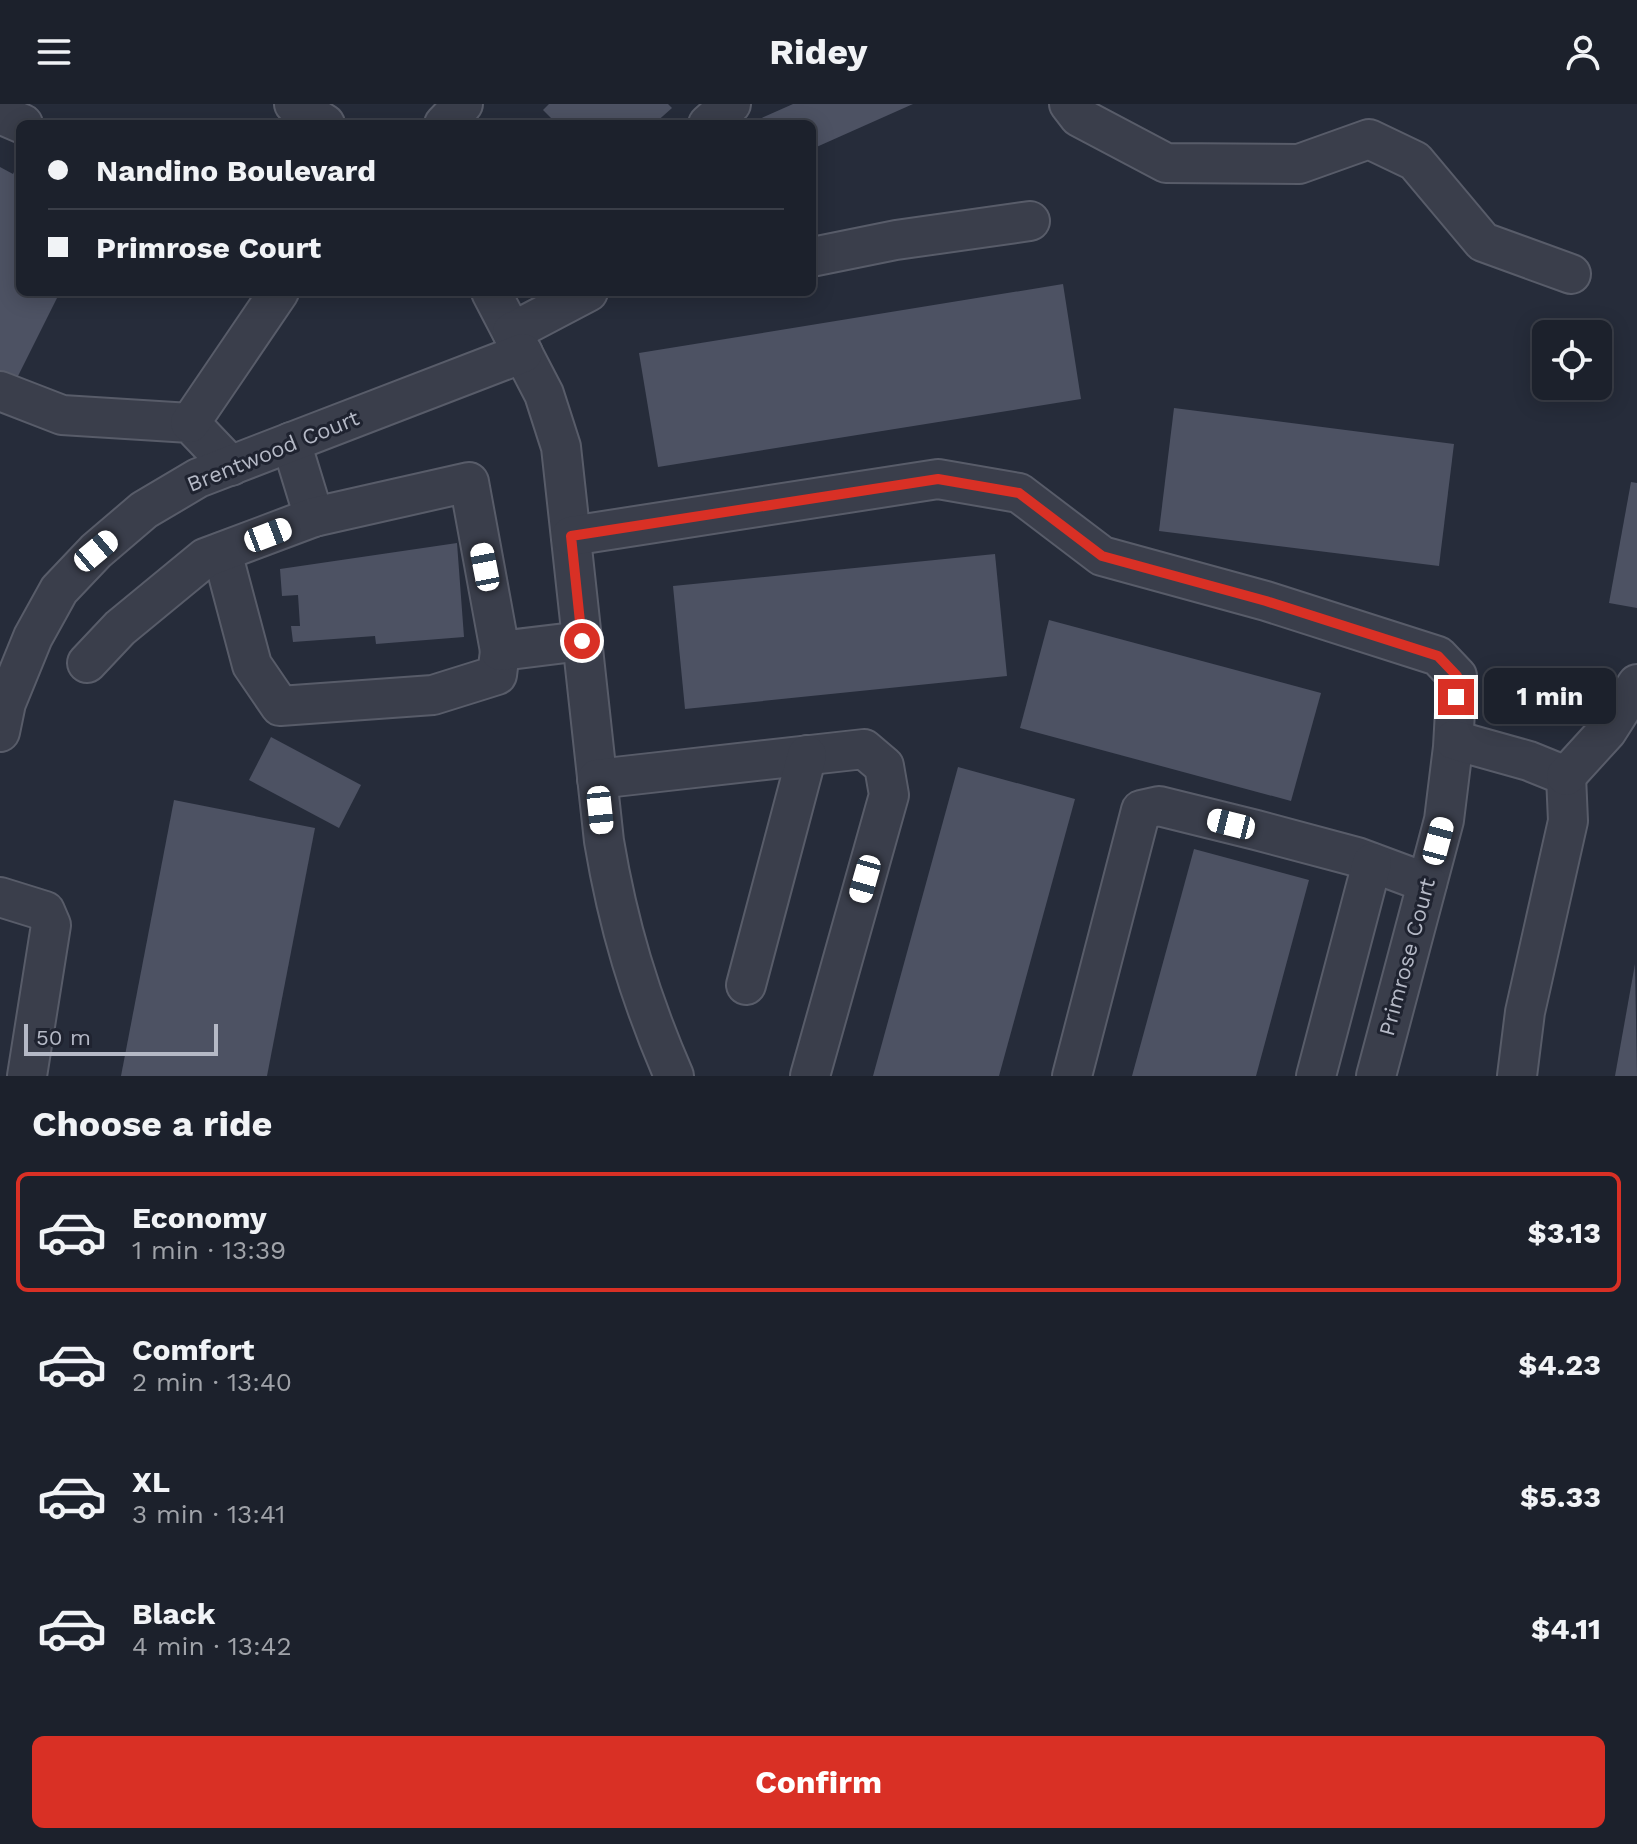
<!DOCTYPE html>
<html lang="en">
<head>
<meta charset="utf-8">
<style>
	body { margin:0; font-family:"Work Sans",sans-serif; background:#252934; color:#f1f3f6; height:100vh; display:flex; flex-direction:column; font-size:30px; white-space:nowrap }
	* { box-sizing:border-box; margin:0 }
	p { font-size:26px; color:#a0a3a9 }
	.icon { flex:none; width:44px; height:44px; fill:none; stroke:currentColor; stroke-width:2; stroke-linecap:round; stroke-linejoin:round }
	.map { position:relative; height:972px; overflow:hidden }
	.details { display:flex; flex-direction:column; background:#1c212c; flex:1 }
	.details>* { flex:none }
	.top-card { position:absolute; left:16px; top:16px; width:800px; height:176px; border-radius:12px; box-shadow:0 4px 20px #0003,0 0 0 2px #3a3e48; display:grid; align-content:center; height:176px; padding:0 32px; background:#1c212c }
	.buttons { position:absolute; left:1532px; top:216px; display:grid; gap:16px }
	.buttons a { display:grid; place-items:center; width:80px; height:80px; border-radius:12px; background:#1c212c; box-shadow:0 4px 20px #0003,0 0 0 2px #3a3e48; font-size:40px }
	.scale { position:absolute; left:24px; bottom:20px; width:194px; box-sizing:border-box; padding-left:8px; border:4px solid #b5b9c6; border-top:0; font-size:22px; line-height:28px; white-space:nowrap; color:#b5b9c6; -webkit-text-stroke:6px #1f2330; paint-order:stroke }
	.end { position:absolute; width:36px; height:36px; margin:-18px; border:10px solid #d93025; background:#fff; box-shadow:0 0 0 4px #fff }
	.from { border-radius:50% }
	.bubble { position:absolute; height:56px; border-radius:12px; background:#1c212c; box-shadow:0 4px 20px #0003,0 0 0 2px #3a3e48; font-size:26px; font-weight:700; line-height:56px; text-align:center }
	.car { position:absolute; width:24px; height:48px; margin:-24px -12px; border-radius:10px; box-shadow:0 0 6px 2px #0007; background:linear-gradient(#fff 24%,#345 0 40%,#fff 0 76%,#345 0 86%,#fff 0) }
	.top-card b { display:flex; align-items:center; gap:28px; height:76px; font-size:30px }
	.top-card b+b { border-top:2px solid #3a3e48 }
	.top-card i { width:20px; height:20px; background:#f1f3f6 }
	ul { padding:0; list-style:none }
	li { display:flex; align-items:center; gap:24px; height:120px; margin:0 16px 12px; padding:0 16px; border:4px solid transparent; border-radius:12px }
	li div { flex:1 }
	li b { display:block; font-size:30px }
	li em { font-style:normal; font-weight:700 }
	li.current { border-color:#d93025 }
	li>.icon { width:72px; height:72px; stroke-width:1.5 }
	h2 { padding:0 32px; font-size:36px; line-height:96px }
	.action { display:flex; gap:16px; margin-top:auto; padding:16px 32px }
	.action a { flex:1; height:92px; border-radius:12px; background:#d93025; color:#fff; font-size:32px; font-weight:700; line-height:92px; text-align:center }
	header { display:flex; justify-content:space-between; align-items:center; height:104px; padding:0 32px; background:#1c212c; font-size:36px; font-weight:700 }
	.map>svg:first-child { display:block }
	.building { fill:#4d5263 }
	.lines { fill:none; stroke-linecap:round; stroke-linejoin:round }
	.minor-casing { stroke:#585c69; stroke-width:42 }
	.minor { stroke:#3a3e4b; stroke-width:38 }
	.route { stroke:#d93025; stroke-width:10 }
	.labels { text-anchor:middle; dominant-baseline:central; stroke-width:6; stroke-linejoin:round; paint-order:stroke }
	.street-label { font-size:22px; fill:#b5b9c6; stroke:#1f2330 }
</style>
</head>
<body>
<header><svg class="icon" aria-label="menu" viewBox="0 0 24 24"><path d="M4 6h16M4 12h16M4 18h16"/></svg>Ridey<svg class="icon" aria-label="person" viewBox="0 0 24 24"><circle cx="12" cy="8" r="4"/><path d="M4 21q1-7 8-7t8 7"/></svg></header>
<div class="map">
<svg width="1637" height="972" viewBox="0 0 1637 972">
	<rect width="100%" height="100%" fill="#262c3a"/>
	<g class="building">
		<polygon points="549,0 668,0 672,4 654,20 557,20 543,6"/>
		<polygon points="793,0 913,0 812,45 812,20 748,20"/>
		<polygon points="20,55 20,188 60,188 16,276 0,268 0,63 13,70"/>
		<polygon points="1063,180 1081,295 658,363 639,249"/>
		<polygon points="1174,304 1454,340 1439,462 1159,427"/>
		<polygon points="1631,378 1637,379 1637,504 1609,499"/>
		<polygon points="457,439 464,533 376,540 375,532 293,538 291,522 300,522 298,491 282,492 280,465"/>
		<polygon points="995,450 1007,572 685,605 673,482"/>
		<polygon points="1049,516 1321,589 1291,697 1020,624"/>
		<polygon points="271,633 361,681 339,724 249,676"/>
		<polygon points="958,663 1075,695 999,972 873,972"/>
		<polygon points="174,696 315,724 267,972 121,972"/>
		<polygon points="1194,745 1309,776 1256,972 1132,972"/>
		<polygon points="1635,860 1637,972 1615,972"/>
	</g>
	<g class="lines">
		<defs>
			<g id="minor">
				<polyline points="294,0 325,20"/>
				<polyline points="1069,0 1079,13 1166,59 1299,60 1369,35 1415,57 1483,138 1571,170"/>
				<polyline points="0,10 23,20"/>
				<polyline points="444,20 463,0"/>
				<polyline points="708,20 731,0"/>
				<polyline points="812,153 896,136 1030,117"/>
				<path d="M491,188L544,290L561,343L604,737C618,821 640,894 674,972"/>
				<polyline points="512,228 588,188"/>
				<polyline points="0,287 62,311 190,319 231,362"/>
				<polyline points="190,319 279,188"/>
				<polyline points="291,338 314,413"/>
				<polyline points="571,432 938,375 1019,389 1102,452 1266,497 1438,552 1457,572 1453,643 1444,716 1376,972"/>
				<polyline points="222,448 252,561 280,602 433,591 497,571 500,547"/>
				<polyline points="87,559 120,524 205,454 314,413 469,378 500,547 582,537"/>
				<polyline points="0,628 6,599 33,533 59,486 96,447 144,406 198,374 523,249"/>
				<polyline points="1454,636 1529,657 1566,672 1568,717 1525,908 1517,972"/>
				<polyline points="1566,672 1607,627 1637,580"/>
				<polyline points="597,675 864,645 884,662 889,691 810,972"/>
				<polyline points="0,793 45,807 51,821 27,972"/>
				<polyline points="746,881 807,651"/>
				<polyline points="1072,972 1141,706 1159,702 1256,726 1357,753 1427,779"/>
				<polyline points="1316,972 1372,759"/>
			</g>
		</defs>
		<use href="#minor" class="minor-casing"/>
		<use href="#minor" class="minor"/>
	</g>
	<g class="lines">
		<polyline class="route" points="582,537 571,432 938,375 1019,389 1102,452 1266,497 1438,552 1457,572 1456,593"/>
	</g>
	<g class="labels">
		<g class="street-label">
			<text transform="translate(273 347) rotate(-22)">Brentwood Court</text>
			<text transform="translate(1407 853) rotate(-75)">Primrose Court</text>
		</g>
	</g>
</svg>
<div class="buttons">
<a><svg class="icon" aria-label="locate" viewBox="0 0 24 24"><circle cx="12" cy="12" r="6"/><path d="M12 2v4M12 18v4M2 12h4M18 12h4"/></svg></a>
</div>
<div class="scale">50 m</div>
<i class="end from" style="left:582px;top:537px"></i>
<i class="end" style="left:1456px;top:593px"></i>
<div class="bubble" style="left:1484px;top:564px;width:132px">1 min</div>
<i class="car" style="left:268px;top:431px;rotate:69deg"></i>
<i class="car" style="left:96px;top:447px;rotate:50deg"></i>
<i class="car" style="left:485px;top:463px;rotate:349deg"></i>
<i class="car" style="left:600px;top:706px;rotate:174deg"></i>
<i class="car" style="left:1231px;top:720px;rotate:284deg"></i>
<i class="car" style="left:1438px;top:737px;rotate:15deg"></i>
<i class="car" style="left:865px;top:775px;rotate:196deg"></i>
<div class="top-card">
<b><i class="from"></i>Nandino Boulevard</b>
<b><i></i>Primrose Court</b>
</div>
</div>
<section class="details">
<h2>Choose a ride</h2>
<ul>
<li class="current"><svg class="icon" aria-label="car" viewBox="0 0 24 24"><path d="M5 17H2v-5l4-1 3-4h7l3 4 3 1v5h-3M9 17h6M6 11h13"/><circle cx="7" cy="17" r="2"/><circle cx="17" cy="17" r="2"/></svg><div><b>Economy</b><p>1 min · 13:39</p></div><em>$3.13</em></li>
<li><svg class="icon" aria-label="car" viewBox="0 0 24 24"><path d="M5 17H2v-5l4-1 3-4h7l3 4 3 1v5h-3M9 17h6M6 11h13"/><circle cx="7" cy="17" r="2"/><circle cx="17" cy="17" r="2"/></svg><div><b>Comfort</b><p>2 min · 13:40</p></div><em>$4.23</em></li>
<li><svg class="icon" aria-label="car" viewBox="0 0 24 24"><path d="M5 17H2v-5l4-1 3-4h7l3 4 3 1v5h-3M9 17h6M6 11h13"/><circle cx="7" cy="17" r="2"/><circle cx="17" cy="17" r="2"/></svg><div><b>XL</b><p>3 min · 13:41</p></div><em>$5.33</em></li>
<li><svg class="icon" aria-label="car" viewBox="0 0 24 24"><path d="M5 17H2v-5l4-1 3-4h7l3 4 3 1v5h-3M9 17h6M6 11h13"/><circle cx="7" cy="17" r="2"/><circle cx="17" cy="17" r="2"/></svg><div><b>Black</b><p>4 min · 13:42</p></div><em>$4.11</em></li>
</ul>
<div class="action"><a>Confirm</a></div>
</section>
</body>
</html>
